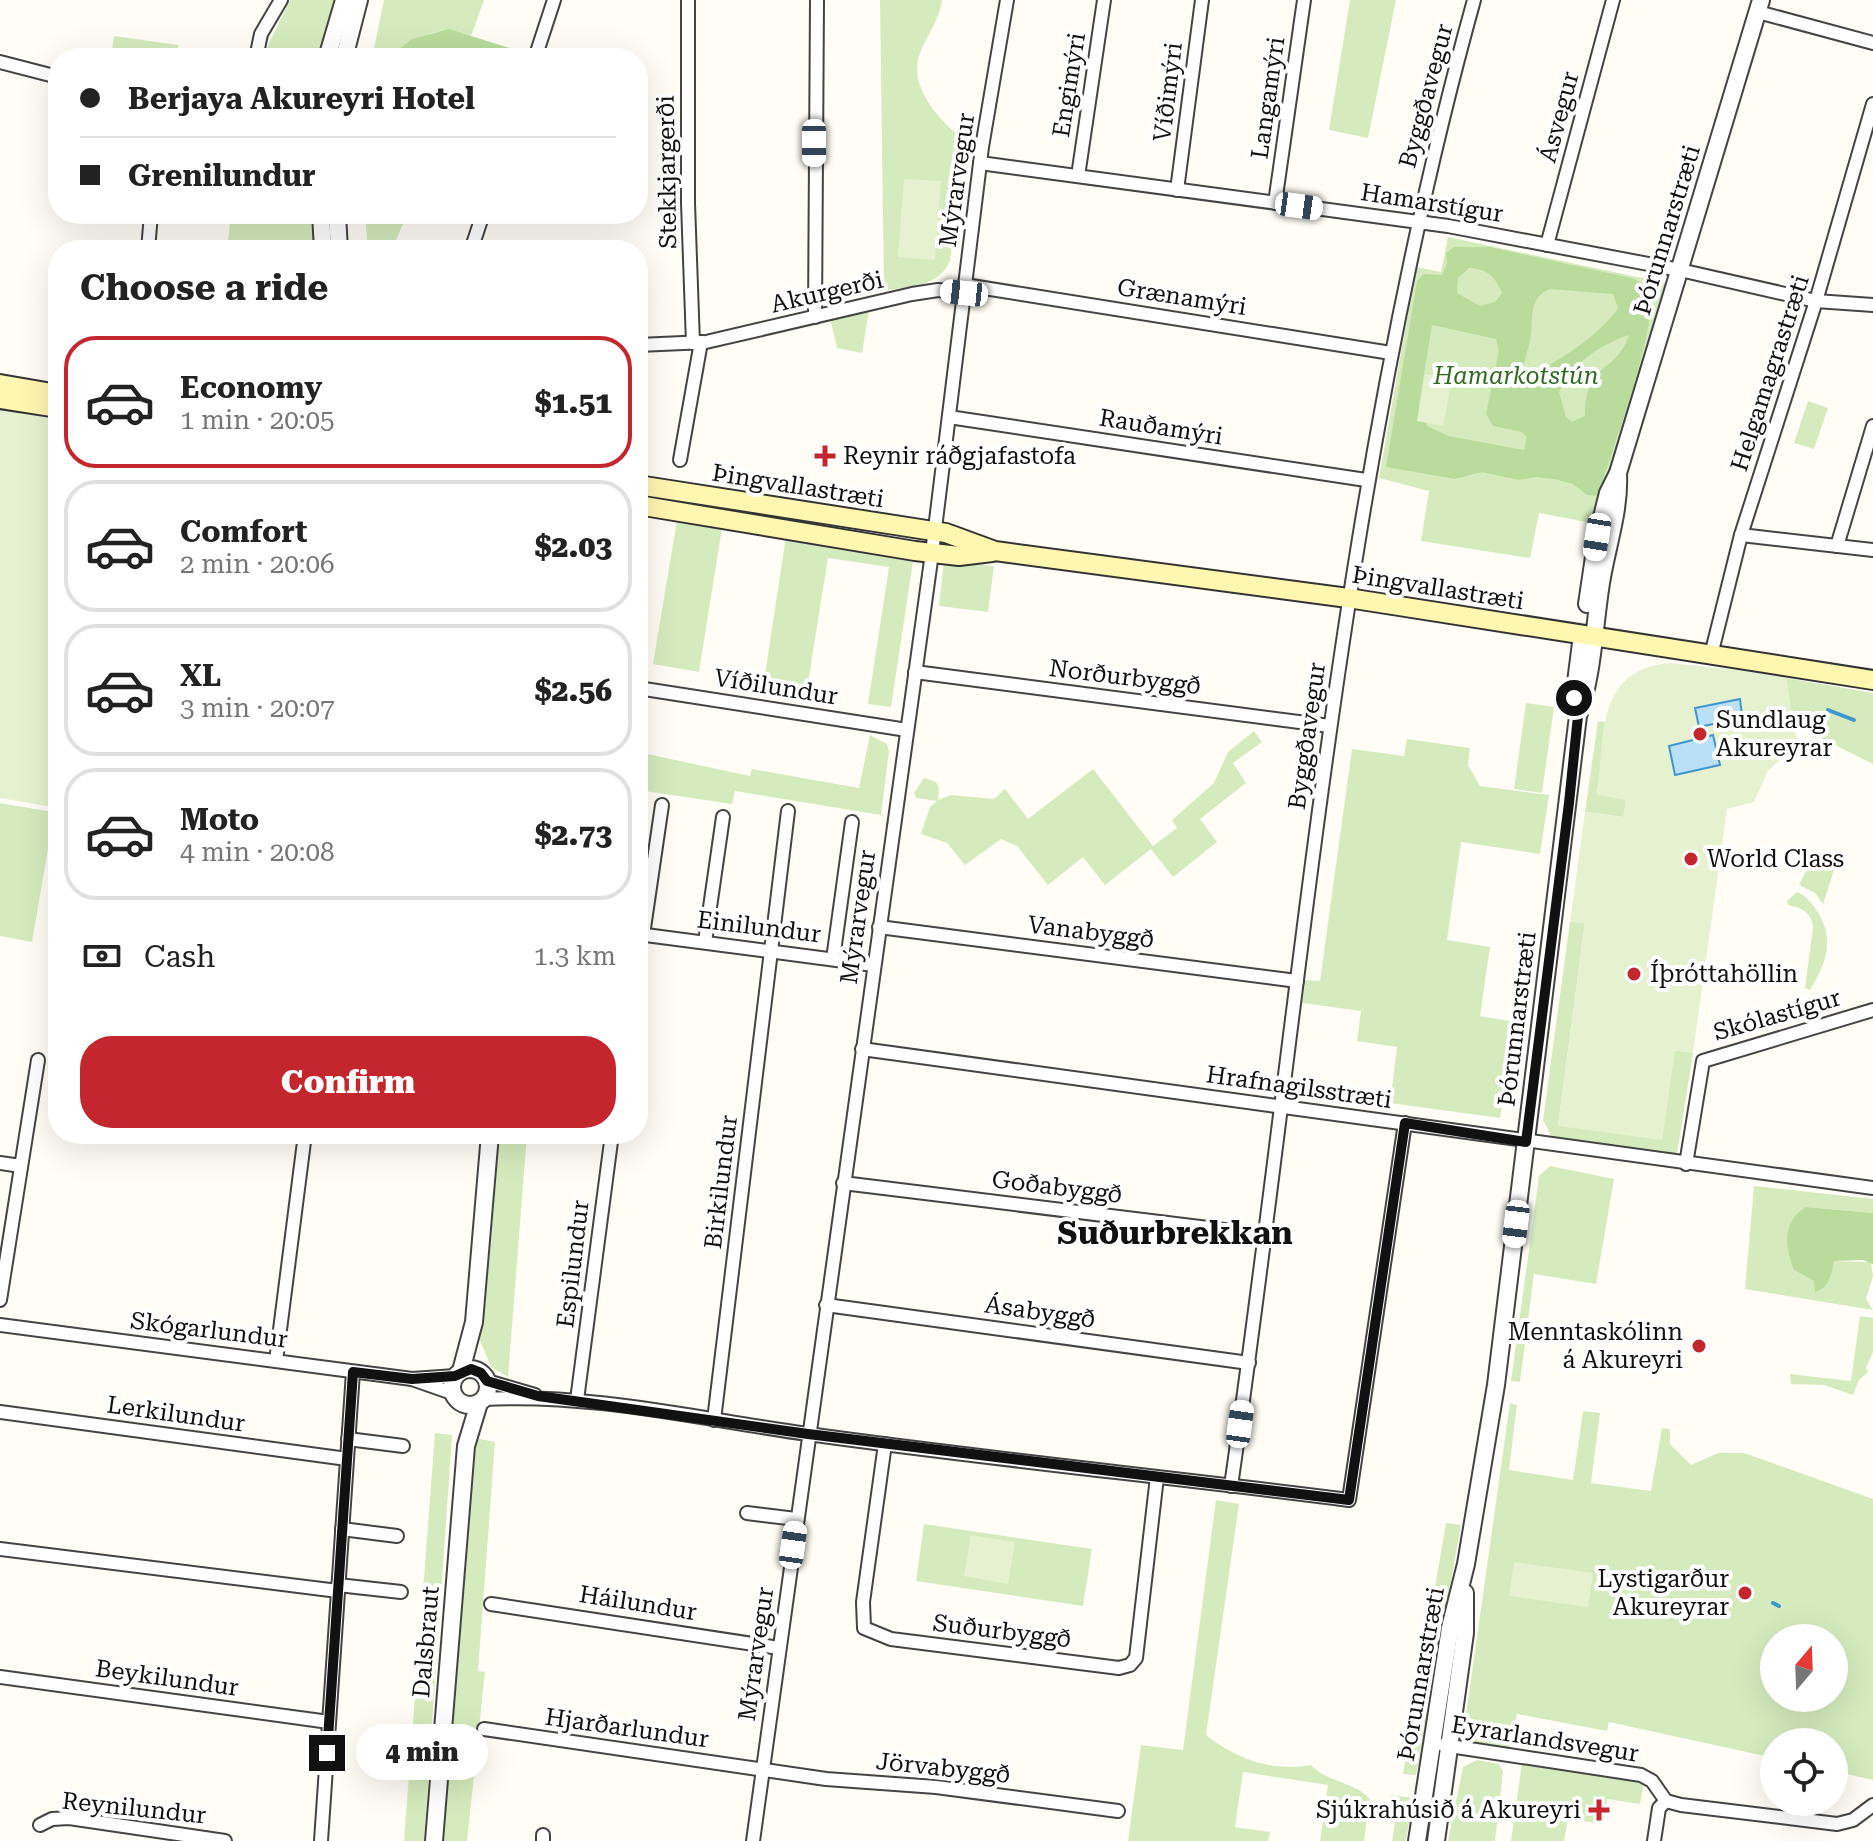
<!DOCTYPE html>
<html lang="en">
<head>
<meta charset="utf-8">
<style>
	body { margin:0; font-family:"Roboto Serif",serif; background:#f2f2f2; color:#222; height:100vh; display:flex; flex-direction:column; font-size:30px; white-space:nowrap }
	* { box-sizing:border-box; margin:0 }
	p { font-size:26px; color:#767676 }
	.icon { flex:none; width:44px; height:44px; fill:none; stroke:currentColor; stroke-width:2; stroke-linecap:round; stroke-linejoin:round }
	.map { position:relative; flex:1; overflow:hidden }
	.panel { position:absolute; left:48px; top:240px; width:600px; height:904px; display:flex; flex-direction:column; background:#fff; border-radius:32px; box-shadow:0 8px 32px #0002 }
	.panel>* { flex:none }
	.hud { position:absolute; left:48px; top:48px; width:600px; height:176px; border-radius:32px; box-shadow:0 8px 32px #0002; display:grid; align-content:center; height:176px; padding:0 32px; background:#fff }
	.needle { width:52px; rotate:19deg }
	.fabs { position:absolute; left:1760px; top:1624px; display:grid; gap:16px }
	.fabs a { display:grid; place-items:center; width:88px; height:88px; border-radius:50%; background:#fff; box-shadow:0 8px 32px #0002; font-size:40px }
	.end { position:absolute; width:36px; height:36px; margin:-18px; border:10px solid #111; background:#fff; box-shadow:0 0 0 4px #fff }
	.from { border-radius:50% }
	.bubble { position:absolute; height:56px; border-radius:28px; background:#fff; box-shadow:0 8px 32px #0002; font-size:26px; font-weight:800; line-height:56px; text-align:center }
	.car { position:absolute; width:24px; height:48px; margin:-24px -12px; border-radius:10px; box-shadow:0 0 6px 2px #0007; background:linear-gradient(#fff 24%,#345 0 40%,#fff 0 76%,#345 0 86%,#fff 0) }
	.hud b { display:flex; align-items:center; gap:28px; height:76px; font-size:30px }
	.hud b+b { border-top:2px solid #e0e0e0 }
	.hud i { width:20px; height:20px; background:#222 }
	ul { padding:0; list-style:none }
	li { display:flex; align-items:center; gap:24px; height:132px; margin:0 16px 12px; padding:0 16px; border:4px solid #e0e0e0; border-radius:32px }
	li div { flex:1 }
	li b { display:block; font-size:30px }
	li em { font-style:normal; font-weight:800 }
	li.selected { border-color:#c4262e }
	li>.icon { width:72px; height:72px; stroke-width:1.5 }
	h2 { padding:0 32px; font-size:36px; line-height:96px }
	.pay { display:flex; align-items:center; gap:20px; height:88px; padding:0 32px; font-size:30px }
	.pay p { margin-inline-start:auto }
	.cta { display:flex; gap:16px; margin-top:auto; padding:16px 32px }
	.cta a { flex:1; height:92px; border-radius:32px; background:#c4262e; color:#fff; font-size:32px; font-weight:800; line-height:92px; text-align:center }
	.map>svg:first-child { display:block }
	.green { fill:#d5ebbd; fill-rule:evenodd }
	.forest { fill:#b9dc9c; fill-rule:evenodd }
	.pitch { fill:#e6f2cf }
	.water { fill:#b9e0f7; stroke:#3f96cf; stroke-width:2 }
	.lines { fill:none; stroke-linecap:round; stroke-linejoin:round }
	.stream { stroke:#3f96cf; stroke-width:4 }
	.minor-casing { stroke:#444; stroke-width:16 }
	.tertiary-casing { stroke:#444; stroke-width:20 }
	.secondary-casing { stroke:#333; stroke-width:22 }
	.minor { stroke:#fff; stroke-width:12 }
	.tertiary { stroke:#fff; stroke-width:16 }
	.secondary { stroke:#fff6b0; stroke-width:18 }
	.route { stroke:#111; stroke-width:10 }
	.poi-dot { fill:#c4262e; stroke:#fff; stroke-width:3 }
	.labels { text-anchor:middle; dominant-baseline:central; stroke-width:8; stroke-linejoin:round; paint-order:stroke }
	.street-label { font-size:24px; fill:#111; stroke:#fff }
	.park-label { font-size:24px; font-style:italic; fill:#2f6b1f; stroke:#fff }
	.poi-label { font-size:24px; fill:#111; stroke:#fff; text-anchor:start }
	.district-label { font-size:32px; font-weight:bold; fill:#111; stroke:#fff }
</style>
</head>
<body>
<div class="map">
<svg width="1873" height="1841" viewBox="0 0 1873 1841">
	<rect width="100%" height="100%" fill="#fffdf5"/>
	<g class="green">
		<polygon points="290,0 335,0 320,58 262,58"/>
		<path d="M384,0H484L471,36C417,18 411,58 372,58Z"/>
		<path d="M880,0H942C940,18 927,36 920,53C907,85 940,122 963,139L950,261C939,287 910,286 884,291Z"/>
		<polygon points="1350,0 1396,0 1368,138 1329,130"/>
		<polygon points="114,36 178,45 177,58 111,58"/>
		<polygon points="231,214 313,214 314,250 227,250"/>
		<polygon points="365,214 407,214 392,250 368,250"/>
		<polygon points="1448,237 1671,284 1592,523 1539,513 1530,558 1421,541 1429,491 1379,478 1416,267 1441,272"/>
		<polygon points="869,310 862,353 837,348 830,318"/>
		<polygon points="1808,401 1828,408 1814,449 1794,443"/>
		<polygon points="677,520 722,528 699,672 653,664"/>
		<polygon points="786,536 914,555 891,707 868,704 889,567 828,558 806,695 763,688"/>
		<polygon points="944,560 994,566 988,612 939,606"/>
		<polygon points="1786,678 1873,693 1873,764 1793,724"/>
		<polygon points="1526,703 1554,707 1542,793 1514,789"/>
		<polygon points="1598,721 1607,722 1597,794 1626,799 1624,817 1585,812"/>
		<polygon points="1254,731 1262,742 1233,763 1246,783 1200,819 1217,842 1173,877 1151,849 1105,885 1083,857 1048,885 1017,846 1001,839 965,865 947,843 921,834 930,807 937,801 916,798 914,793 924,778 936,782 939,788 938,800 951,795 994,799 1005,789 1028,819 1093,769 1153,846 1177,828 1172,820 1214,783 1228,752"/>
		<polygon points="870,735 887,744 889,751 881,815 735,791 732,804 638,790 638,752 750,776 752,769 859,788"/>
		<polygon points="1407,739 1470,748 1468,765 1480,786 1549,795 1540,854 1461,842 1447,940 1490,947 1480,1016 1515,1022 1500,1118 1390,1103 1397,1047 1357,1041 1361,1011 1302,1003 1305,980 1320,981 1352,749 1404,756"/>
		<polygon points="0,803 58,813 58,837 50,837 32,942 0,936"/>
		<polygon points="1820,856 1826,856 1836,864 1823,904 1815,893 1799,885 1809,865"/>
		<path d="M1797,892C1805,895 1810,901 1815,908C1836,937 1827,962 1810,990L1805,988L1813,927C1811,912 1802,908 1788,905L1787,901Z"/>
		<polygon points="1570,922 1585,922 1558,1126 1675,1050 1693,1053 1677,1154 1553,1139 1543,1120"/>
		<polygon points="495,1134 527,1134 508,1377 491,1367 479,1338"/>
		<polygon points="1550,1166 1614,1179 1596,1284 1534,1274 1520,1382 1511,1381 1537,1191 1539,1176"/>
		<polygon points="1754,1186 1873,1199 1873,1213 1806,1207 1789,1251 1794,1270 1814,1281 1828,1280 1834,1261 1871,1262 1873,1276 1866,1299 1873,1310 1745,1289"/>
		<polygon points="1860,1316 1873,1318 1873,1352 1866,1368 1868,1372 1859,1380 1853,1395 1824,1385 1791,1384 1790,1374 1851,1381"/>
		<path d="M1510,1403L1517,1405L1509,1470L1573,1480L1583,1411L1600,1413L1591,1483L1651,1491L1662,1428L1670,1429V1444L1691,1465L1718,1453H1744L1873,1499V1780L1834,1771V1742H1774V1758L1609,1722L1607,1731L1517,1714L1509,1750L1471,1744L1465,1722ZM1774,1638H1834V1698H1774Z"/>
		<polygon points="435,1433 452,1435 424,1841 404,1841"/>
		<polygon points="471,1437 495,1442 478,1671 485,1672 467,1841 443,1841"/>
		<path d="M1216,1500L1239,1504L1206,1735C1237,1759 1271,1772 1311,1765C1328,1783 1354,1781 1370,1799L1364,1841H1320L1328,1785L1243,1772L1235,1827L1270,1832L1268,1841H1128L1141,1745L1183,1750Z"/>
		<polygon points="1446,1523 1461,1525 1416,1775 1403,1774"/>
		<polygon points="924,1524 1092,1549 1083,1606 916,1581"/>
		<polygon points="1477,1760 1499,1764 1503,1772 1495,1841 1448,1841 1463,1767"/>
		<polygon points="1522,1763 1644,1781 1640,1804 1607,1799 1603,1824 1568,1819 1564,1841 1511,1841"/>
		<polygon points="1391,1795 1413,1798 1406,1841 1392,1841 1398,1803 1390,1802"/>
	</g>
	<g class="forest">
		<polygon points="449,29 522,52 521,58 388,58 412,39"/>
		<path d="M1454,247H1490L1631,278L1650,286C1661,319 1610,457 1598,496L1587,495L1573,484L1554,479L1536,477L1519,480L1482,472L1455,479L1386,467L1417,281L1424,274L1442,275L1447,264L1446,253ZM1469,268C1486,268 1496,277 1502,293L1495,302L1480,306L1457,293L1458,278ZM1550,289L1613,294L1618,308C1599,336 1557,362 1527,377L1522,375C1523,362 1529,349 1531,335C1533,317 1529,297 1550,289ZM1432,325L1496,339L1499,351L1486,414L1493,426L1522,432L1527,438L1524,450L1448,436L1427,426L1419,405ZM1629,335C1616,374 1585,362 1585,416L1572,422L1566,417L1559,392C1570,365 1601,344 1629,335Z"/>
		<path d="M1806,1207L1873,1213V1264L1863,1260L1834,1261C1831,1274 1830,1288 1815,1292L1814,1281L1794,1270C1784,1246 1783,1220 1806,1207Z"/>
	</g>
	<g class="pitch">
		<polygon points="904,179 941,181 935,260 898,257"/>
		<polygon points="1425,374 1452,379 1443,426 1417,421"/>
		<polygon points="0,397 58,408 58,808 0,798"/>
		<path d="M1670,663L1776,674L1786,678L1797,743L1768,771L1754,802L1727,809L1693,1053L1675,1051L1662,1140L1558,1126L1585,923L1570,922L1585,812L1623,817L1626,800L1597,795C1605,737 1595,669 1670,663Z"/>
		<polygon points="971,1535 1015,1542 1008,1584 964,1576"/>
		<polygon points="1514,1562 1593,1573 1588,1607 1509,1596"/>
	</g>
	<g class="water">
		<polygon points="1740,699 1743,723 1739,724 1737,719 1699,727 1695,708"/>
		<polygon points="1713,735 1720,765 1675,775 1669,746"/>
	</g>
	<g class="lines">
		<g class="stream">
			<polyline points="1828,710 1854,720"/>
			<polyline points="1773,1603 1779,1606"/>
		</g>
		<defs>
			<g id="minor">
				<polyline points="688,0 688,203 693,343"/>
				<polyline points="1758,12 1873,43"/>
				<polyline points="256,58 261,34 281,0"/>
				<polyline points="535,58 554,0"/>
				<polyline points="0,62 58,77"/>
				<polyline points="980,163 1448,226 1680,270 1816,301 1873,305"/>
				<polyline points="1078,176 1104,0"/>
				<polyline points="1177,190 1202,0"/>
				<polyline points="1275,203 1304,0"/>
				<polyline points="1547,245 1613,0"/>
				<polyline points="148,250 151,214"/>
				<polyline points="471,250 483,214"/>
				<polyline points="965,285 1391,353"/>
				<polyline points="815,317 817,0"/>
				<polyline points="638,345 706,342 912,294 938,290 964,293"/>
				<polyline points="638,366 641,346"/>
				<polyline points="949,417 1366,480"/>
				<polyline points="680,460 701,342"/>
				<polyline points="1741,535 1873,550"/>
				<polyline points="1837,546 1873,426"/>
				<polyline points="1711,655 1741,535 1816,301 1873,104"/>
				<polyline points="915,672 1330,726"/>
				<polyline points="638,688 907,730"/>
				<polyline points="879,927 1297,981"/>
				<polyline points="638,934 874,965"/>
				<polyline points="643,935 662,805"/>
				<polyline points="705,942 723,817"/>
				<polyline points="833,959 852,822"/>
				<polyline points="862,1049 1873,1188"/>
				<polyline points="0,1163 21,1166"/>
				<polyline points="1686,1164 1703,1061 1873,1010"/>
				<polyline points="843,1183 1265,1235"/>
				<polyline points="0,1300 38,1060"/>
				<polyline points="826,1305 1249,1363"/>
				<polyline points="0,1325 412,1379 452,1393"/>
				<polyline points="276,1361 305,1134"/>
				<polyline points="412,1379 455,1376"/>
				<polyline points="487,1381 535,1395"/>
				<path d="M484,1399C592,1393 700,1419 808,1434C988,1459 1169,1477 1349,1500L1405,1123"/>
				<polyline points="577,1400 612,1134"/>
				<polyline points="0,1412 347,1459"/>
				<polyline points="714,1420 788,811"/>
				<polyline points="348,1439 403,1446"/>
				<polyline points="885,1444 863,1602 864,1628 891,1639 1119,1668 1130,1665 1136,1658 1157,1477"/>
				<path d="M1231,1486C1303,988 1339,486 1474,0"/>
				<polyline points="747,1513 796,1519"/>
				<polyline points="342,1529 397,1536"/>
				<polyline points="0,1549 338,1591"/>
				<polyline points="338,1585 401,1592"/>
				<polyline points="491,1604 779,1648"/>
				<polyline points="0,1677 329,1722"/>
				<polyline points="484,1729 826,1779 936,1787 1118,1811"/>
				<polyline points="1443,1745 1641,1775 1652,1781 1666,1801 1681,1805 1837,1824 1853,1820 1873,1805"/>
				<polyline points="40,1825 52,1819 69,1818 225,1841"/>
				<polyline points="321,1841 353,1372"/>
				<polyline points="543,1841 543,1835"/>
				<polyline points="753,1841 932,553 982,147 1007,0"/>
				<polyline points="1654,1841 1659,1808 1666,1801"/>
			</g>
			<g id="tertiary">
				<polyline points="327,58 344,0"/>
				<polyline points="344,58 359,0"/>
				<polyline points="321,214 323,250"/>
				<polyline points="337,214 339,250"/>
				<polyline points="1587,604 1597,537 1608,493 1618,473 1761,0"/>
				<polyline points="1578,715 1574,698 1582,635"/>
				<circle cx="470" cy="1387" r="18"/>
				<polyline points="461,1371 474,1322 490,1134"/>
				<polyline points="434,1841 466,1446 479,1403"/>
				<path d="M1417,1841L1450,1628L1466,1564L1496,1385L1578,716C1593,675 1594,627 1601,583C1607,545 1620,511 1618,473"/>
				<polyline points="1436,1841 1465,1633 1465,1593"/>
			</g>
			<g id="secondary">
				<polyline points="0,384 58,394"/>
				<polyline points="0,399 58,408"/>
				<polyline points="638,485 946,533 995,551 1348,598 1873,680"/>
				<polyline points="638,505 915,551 959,556 992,552"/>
			</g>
		</defs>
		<use href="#minor" class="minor-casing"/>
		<use href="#tertiary" class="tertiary-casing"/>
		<use href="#secondary" class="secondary-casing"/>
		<use href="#minor" class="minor"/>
		<use href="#tertiary" class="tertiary"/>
		<use href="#secondary" class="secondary"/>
	</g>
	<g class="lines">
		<polyline class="route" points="327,1753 353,1372 412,1379 455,1376 471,1369 481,1373 487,1381 538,1396 808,1434 1349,1500 1405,1123 1526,1142 1569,803 1578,716 1574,698"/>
	</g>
	<g class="poi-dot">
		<path d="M821 444h8v8h8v8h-8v8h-8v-8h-8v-8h8z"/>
		<circle cx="1700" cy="734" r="8"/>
		<circle cx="1691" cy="859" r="8"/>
		<circle cx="1634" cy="974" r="8"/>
		<circle cx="1699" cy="1346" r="8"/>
		<circle cx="1745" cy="1593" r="8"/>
		<path d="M1595 1798h8v8h8v8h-8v8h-8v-8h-8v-8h8z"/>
	</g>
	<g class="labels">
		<g class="street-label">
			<text transform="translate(1069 85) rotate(-81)">Engimýri</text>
			<text transform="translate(1168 92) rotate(-83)">Víðimýri</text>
			<text transform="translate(1426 96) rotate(-75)">Byggðavegur</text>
			<text transform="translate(1268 98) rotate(-82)">Langamýri</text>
			<text transform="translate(1559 117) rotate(-75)">Ásvegur</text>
			<text transform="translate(667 172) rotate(-91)">Stekkjargerði</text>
			<text transform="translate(957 180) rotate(-82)">Mýrarvegur</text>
			<text transform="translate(1432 203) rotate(9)">Hamarstígur</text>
			<text transform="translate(1667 230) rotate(-73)">Þórunnarstræti</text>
			<text transform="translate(827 292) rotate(-13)">Akurgerði</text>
			<text transform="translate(1182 297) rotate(9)">Grænamýri</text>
			<text transform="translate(1770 373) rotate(-72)">Helgamagrastræti</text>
			<text transform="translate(1161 427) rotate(9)">Rauðamýri</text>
			<text transform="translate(798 486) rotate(9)">Þingvallastræti</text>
			<text transform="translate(1438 588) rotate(9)">Þingvallastræti</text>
			<text transform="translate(1125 677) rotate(7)">Norðurbyggð</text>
			<text transform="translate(776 687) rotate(9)">Víðilundur</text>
			<text transform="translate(1307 736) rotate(-82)">Byggðavegur</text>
			<text transform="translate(858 917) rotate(-82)">Mýrarvegur</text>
			<text transform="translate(759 927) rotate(7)">Einilundur</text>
			<text transform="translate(1091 932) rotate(7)">Vanabyggð</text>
			<text transform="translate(1777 1015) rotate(-16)">Skólastígur</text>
			<text transform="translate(1517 1019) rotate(-83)">Þórunnarstræti</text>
			<text transform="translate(1299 1087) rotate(8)">Hrafnagilsstræti</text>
			<text transform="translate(721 1182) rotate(-83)">Birkilundur</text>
			<text transform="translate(1057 1187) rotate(7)">Goðabyggð</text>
			<text transform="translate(573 1264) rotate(-83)">Espilundur</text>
			<text transform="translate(1040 1312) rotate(8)">Ásabyggð</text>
			<text transform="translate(209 1330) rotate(7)">Skógarlundur</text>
			<text transform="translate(176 1414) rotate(8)">Lerkilundur</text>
			<text transform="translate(638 1603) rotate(9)">Háilundur</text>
			<text transform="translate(1002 1631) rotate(7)">Suðurbyggð</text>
			<text transform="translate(426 1642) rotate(-85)">Dalsbraut</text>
			<text transform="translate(756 1654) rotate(-82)">Mýrarvegur</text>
			<text transform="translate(1421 1674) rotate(-80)">Þórunnarstræti</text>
			<text transform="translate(167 1678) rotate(8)">Beykilundur</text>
			<text transform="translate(627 1728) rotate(8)">Hjarðarlundur</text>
			<text transform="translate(1545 1739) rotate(9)">Eyrarlandsvegur</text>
			<text transform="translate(943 1768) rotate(6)">Jörvabyggð</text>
			<text transform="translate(134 1808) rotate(6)">Reynilundur</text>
		</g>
		<g class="park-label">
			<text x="1516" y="376">Hamarkotstún</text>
		</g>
		<g class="poi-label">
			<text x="843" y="456">Reynir ráðgjafastofa</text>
			<text x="1716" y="720">Sundlaug<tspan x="1716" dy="28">Akureyrar</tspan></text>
			<text x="1707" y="859">World Class</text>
			<text x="1650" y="974">Íþróttahöllin</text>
			<text x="1683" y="1332" text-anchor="end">Menntaskólinn<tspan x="1683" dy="28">á Akureyri</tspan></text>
			<text x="1729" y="1579" text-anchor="end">Lystigarður<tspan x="1729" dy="28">Akureyrar</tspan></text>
			<text x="1581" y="1810" text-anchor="end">Sjúkrahúsið á Akureyri</text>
		</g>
		<g class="district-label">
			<text x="1175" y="1233">Suðurbrekkan</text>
		</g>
	</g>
</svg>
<div class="fabs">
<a><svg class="needle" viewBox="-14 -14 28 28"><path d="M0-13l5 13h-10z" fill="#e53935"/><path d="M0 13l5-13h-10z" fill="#767676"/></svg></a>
<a><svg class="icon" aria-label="locate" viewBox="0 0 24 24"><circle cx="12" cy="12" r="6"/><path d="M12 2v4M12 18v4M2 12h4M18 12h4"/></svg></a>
</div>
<i class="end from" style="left:1574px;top:698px"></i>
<i class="end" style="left:327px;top:1753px"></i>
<div class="bubble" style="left:356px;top:1724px;width:132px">4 min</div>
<i class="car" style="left:814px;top:143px;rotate:180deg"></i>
<i class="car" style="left:1299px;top:206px;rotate:98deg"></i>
<i class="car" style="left:964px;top:293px;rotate:276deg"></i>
<i class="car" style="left:1597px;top:537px;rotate:189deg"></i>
<i class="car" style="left:1516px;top:1224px;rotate:187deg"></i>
<i class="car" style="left:1240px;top:1424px;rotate:8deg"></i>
<i class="car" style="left:793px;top:1545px;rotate:8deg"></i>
<div class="hud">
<b><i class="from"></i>Berjaya Akureyri Hotel</b>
<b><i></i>Grenilundur</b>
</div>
<section class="panel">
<h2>Choose a ride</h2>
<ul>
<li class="selected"><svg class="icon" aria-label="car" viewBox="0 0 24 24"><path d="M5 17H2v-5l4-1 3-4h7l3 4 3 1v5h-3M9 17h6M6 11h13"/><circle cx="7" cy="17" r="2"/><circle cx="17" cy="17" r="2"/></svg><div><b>Economy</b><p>1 min · 20:05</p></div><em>$1.51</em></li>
<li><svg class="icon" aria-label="car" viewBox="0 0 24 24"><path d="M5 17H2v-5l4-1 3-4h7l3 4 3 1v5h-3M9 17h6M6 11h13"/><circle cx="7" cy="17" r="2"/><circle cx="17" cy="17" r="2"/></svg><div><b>Comfort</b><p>2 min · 20:06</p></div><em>$2.03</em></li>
<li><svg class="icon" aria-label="car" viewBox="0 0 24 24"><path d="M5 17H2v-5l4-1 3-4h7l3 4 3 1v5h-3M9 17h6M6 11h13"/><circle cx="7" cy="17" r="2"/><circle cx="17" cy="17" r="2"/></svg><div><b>XL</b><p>3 min · 20:07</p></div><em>$2.56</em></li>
<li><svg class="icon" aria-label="car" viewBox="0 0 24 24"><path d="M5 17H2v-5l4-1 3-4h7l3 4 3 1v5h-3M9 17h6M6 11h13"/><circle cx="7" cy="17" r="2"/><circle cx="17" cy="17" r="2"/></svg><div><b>Moto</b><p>4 min · 20:08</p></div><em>$2.73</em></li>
</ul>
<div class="pay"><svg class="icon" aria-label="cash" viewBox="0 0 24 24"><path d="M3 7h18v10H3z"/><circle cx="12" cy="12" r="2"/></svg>Cash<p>1.3 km</p></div>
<div class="cta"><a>Confirm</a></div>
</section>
</div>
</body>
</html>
